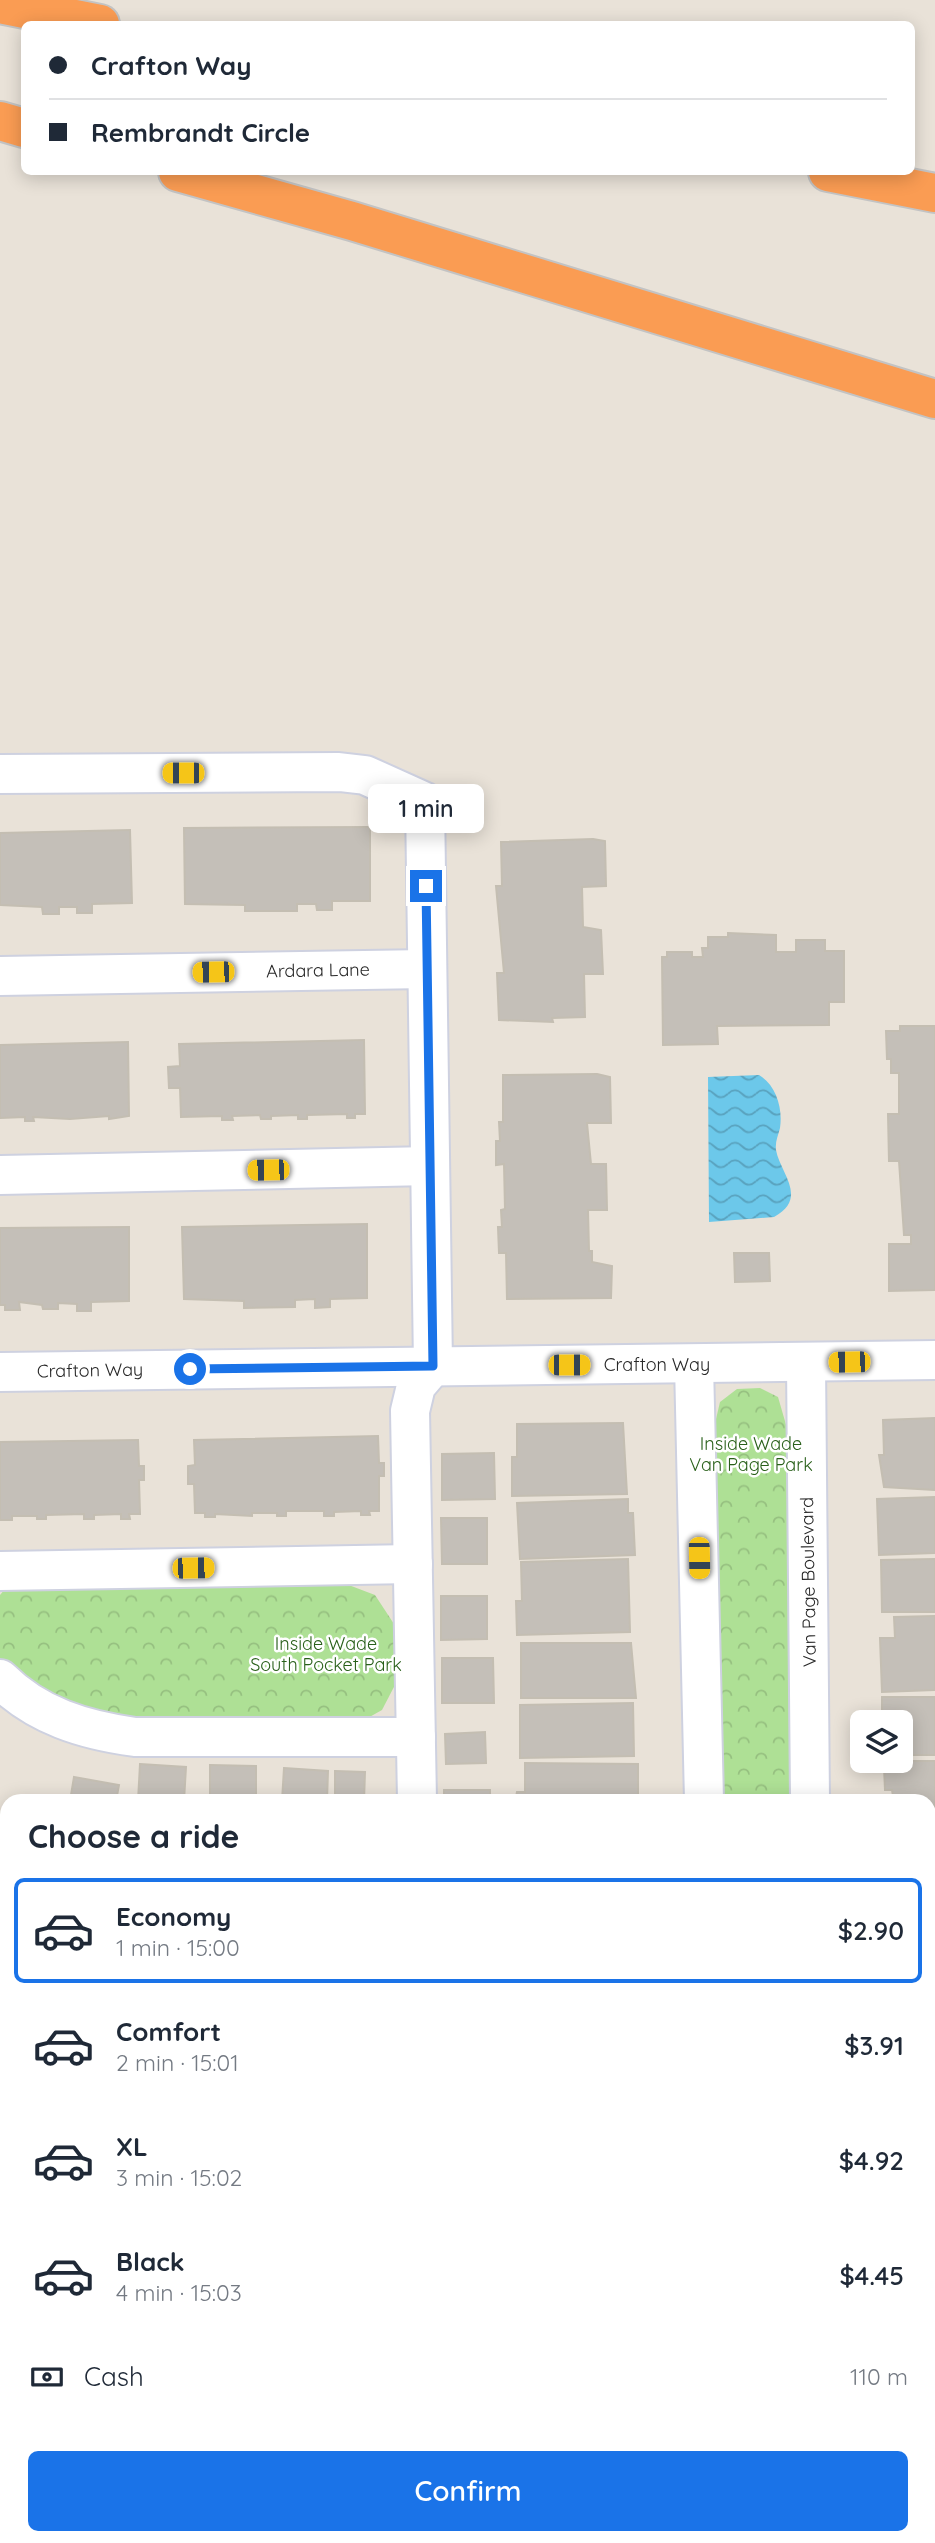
<!DOCTYPE html>
<html lang="en">
<head>
<meta charset="utf-8">
<style>
	body { margin:0; font-family:Quicksand,sans-serif; background:#f6f6f7; color:#1f2937; height:100vh; display:flex; flex-direction:column; font-size:26px; white-space:nowrap }
	* { box-sizing:border-box; margin:0 }
	p { font-size:23px; color:#747a83 }
	.icon { flex:none; width:38px; height:38px; fill:none; stroke:currentColor; stroke-width:2; stroke-linecap:round; stroke-linejoin:round }
	.map { position:relative; flex:1; overflow:hidden }
	.panel { position:absolute; left:0px; top:1794px; width:936px; height:751px; display:flex; flex-direction:column; background:#fff; border-radius:21px 21px 0 0; box-shadow:0 4px 18px #0003 }
	.panel>* { flex:none }
	.guide { position:absolute; left:21px; top:21px; width:894px; height:154px; border-radius:10px; box-shadow:0 4px 18px #0003; display:grid; align-content:center; height:154px; padding:0 28px; background:#fff }
	.fabs { position:absolute; left:850px; top:1710px; display:grid; gap:14px }
	.fabs a { display:grid; place-items:center; width:63px; height:63px; border-radius:10px; background:#fff; box-shadow:0 4px 18px #0003; font-size:35px }
	.end { position:absolute; width:32px; height:32px; margin:-16px; border:9px solid #1a73e8; background:#fff; box-shadow:0 0 0 4px #fff }
	.from { border-radius:50% }
	.bubble { position:absolute; height:49px; border-radius:10px; background:#fff; box-shadow:0 4px 18px #0003; font-size:23px; font-weight:600; line-height:49px; text-align:center }
	.car { position:absolute; width:21px; height:42px; margin:-21px -10px; border-radius:9px; box-shadow:0 0 5px 2px #0007; background:linear-gradient(#f5c518 24%,#345 0 40%,#f5c518 0 76%,#345 0 86%,#f5c518 0) }
	.guide b { display:flex; align-items:center; gap:24px; height:66px; font-size:26px }
	.guide b+b { border-top:2px solid #e0e1e3 }
	.guide i { width:18px; height:18px; background:#1f2937 }
	ul { padding:0; list-style:none }
	li { display:flex; align-items:center; gap:21px; height:105px; margin:0 14px 10px; padding:0 14px; border:4px solid transparent; border-radius:10px }
	li div { flex:1 }
	li b { display:block; font-size:26px }
	li em { font-style:normal; font-weight:600 }
	li.current { border-color:#1a73e8 }
	li>.icon { width:63px; height:63px; stroke-width:1.5 }
	h2 { padding:0 28px; font-size:32px; line-height:84px }
	.pay { display:flex; align-items:center; gap:18px; height:77px; padding:0 28px; font-size:26px }
	.pay p { margin-inline-start:auto }
	.button { display:flex; gap:14px; margin-top:auto; padding:14px 28px }
	.button a { flex:1; height:80px; border-radius:10px; background:#1a73e8; color:#fff; font-size:28px; font-weight:600; line-height:80px; text-align:center }
	.map>svg:first-child { display:block }
	.park { fill:url(#park-crowns) }
	.water { fill:url(#water-waves) }
	.building { fill:#c4bfb8; stroke:#c4beb2; stroke-width:2 }
	.lines { fill:none; stroke-linecap:round; stroke-linejoin:round }
	.minor-casing { stroke:#ced1e0; stroke-width:42 }
	.highway-casing { stroke:#c3c3c3; stroke-width:42 }
	.minor { stroke:#fff; stroke-width:38 }
	.highway { stroke:#fa9c53; stroke-width:38 }
	.route { stroke:#1a73e8; stroke-width:9 }
	.labels { text-anchor:middle; dominant-baseline:central; stroke-width:5; stroke-linejoin:round; paint-order:stroke }
	.street-label { font-size:18px; fill:#272727; stroke:#fff }
	.park-label { font-size:18px; fill:#29601a; stroke:#fff }
</style>
</head>
<body>
<div class="map">
<svg width="935" height="2543" viewBox="0 0 935 2543">
	<defs>
		<pattern id="park-crowns" width="20" height="18" patternUnits="userSpaceOnUse" patternTransform="scale(1.75)"><rect width="20" height="18" fill="#aee095"/><path d="M2 6a3 3 0 1 1 6 0M12 15a3 3 0 1 1 6 0" fill="none" stroke="#96c080"/></pattern>
		<pattern id="water-waves" width="16" height="10" patternUnits="userSpaceOnUse" patternTransform="scale(1.75)"><rect width="16" height="10" fill="#6cc8ea"/><path d="M0 5q4-4 8 0t8 0" fill="none" stroke="#59a2be"/></pattern>
	</defs>
	<rect width="100%" height="100%" fill="#e9e2d8"/>
	<g class="park">
		<polygon points="760,1388 778,1397 789,1435 794,1801 720,1801 712,1436 720,1402 737,1389"/>
		<polygon points="346,1584 375,1595 394,1624 396,1683 382,1710 357,1724 138,1721 97,1716 28,1687 0,1660 0,1595 5,1589"/>
	</g>
	<path class="water" d="M759,1075C776,1085 783,1108 780,1128C778,1136 775,1142 776,1150C780,1173 809,1198 774,1217L709,1222L708,1077Z"/>
	<g class="building">
		<polygon points="370,827 370,901 332,901 332,910 317,910 316,904 297,904 297,911 245,911 245,905 185,904 184,828"/>
		<polygon points="130,830 132,903 92,904 92,913 77,913 77,907 59,907 59,914 43,914 42,907 0,905 0,833"/>
		<polygon points="593,839 605,841 606,886 582,887 583,927 601,930 603,974 584,974 585,1017 552,1018 553,1022 499,1020 497,973 504,973 496,886 502,886 501,842"/>
		<polygon points="728,933 776,935 776,952 796,952 796,940 825,940 825,951 844,951 844,1002 829,1002 829,1025 717,1026 718,1044 663,1045 662,957 667,957 667,952 692,952 692,957 703,957 702,948 708,948 708,937 728,937"/>
		<polygon points="900,1026 935,1026 935,1290 889,1291 889,1244 911,1244 911,1235 904,1235 899,1161 889,1161 888,1114 899,1114 899,1073 891,1073 891,1059 887,1059 886,1031 900,1031"/>
		<polygon points="364,1040 365,1114 355,1114 355,1118 347,1118 347,1114 307,1115 307,1119 298,1119 298,1115 271,1116 271,1119 261,1119 260,1115 232,1116 233,1120 222,1120 222,1116 181,1117 180,1088 169,1088 168,1067 180,1066 179,1044"/>
		<polygon points="128,1042 129,1116 109,1119 109,1116 70,1119 33,1117 34,1121 25,1121 25,1117 0,1118 0,1045"/>
		<polygon points="597,1074 610,1077 611,1123 587,1123 591,1164 606,1164 607,1210 588,1210 589,1251 592,1251 592,1262 612,1266 611,1298 507,1299 506,1253 499,1253 498,1227 502,1227 501,1210 505,1209 504,1164 496,1165 496,1141 500,1141 499,1122 503,1122 503,1075"/>
		<polygon points="367,1224 367,1298 330,1299 330,1307 315,1308 315,1299 295,1300 295,1307 244,1308 244,1301 184,1299 182,1227"/>
		<polygon points="129,1227 129,1301 91,1302 91,1311 77,1311 77,1304 58,1303 58,1309 43,1309 42,1305 19,1302 20,1310 5,1310 5,1305 0,1305 0,1228"/>
		<polygon points="734,1253 769,1253 770,1281 735,1282"/>
		<polygon points="935,1418 935,1490 884,1487 879,1455 884,1455 883,1420"/>
		<polygon points="623,1423 627,1494 512,1496 512,1457 517,1457 517,1424"/>
		<polygon points="378,1436 379,1463 384,1463 384,1476 379,1476 379,1511 369,1511 370,1515 361,1515 361,1511 334,1512 334,1516 324,1516 324,1511 286,1511 286,1516 277,1516 277,1513 252,1513 252,1516 215,1514 215,1517 205,1517 205,1513 195,1513 194,1484 188,1484 188,1466 195,1465 194,1440"/>
		<polygon points="138,1440 139,1466 144,1466 144,1480 139,1480 140,1514 129,1514 130,1519 121,1519 121,1514 94,1515 94,1519 84,1519 84,1514 46,1515 46,1519 37,1519 37,1516 12,1516 12,1520 0,1520 0,1442"/>
		<polygon points="494,1453 495,1499 442,1500 442,1454"/>
		<polygon points="935,1497 935,1553 879,1555 877,1499"/>
		<polygon points="628,1499 628,1513 633,1513 635,1555 520,1559 517,1503"/>
		<polygon points="441,1518 487,1518 487,1564 442,1564"/>
		<polygon points="628,1559 630,1632 517,1635 516,1601 522,1601 521,1562"/>
		<polygon points="935,1559 935,1612 882,1612 881,1560"/>
		<polygon points="441,1596 487,1596 487,1639 441,1640"/>
		<polygon points="935,1616 935,1690 882,1692 880,1638 895,1638 894,1617"/>
		<polygon points="521,1643 631,1643 636,1698 521,1698"/>
		<polygon points="442,1658 493,1658 494,1703 442,1703"/>
		<polygon points="882,1697 935,1697 935,1755 901,1755 901,1722 882,1722"/>
		<polygon points="633,1703 634,1756 520,1758 520,1705"/>
		<polygon points="485,1732 486,1763 446,1764 445,1734"/>
		<polygon points="909,1761 935,1761 935,1824 929,1824 929,1801 900,1801 900,1796 893,1796 892,1790 885,1790 884,1767 909,1767"/>
		<polygon points="525,1763 638,1764 638,1801 515,1801 517,1792 525,1792"/>
		<polygon points="140,1764 186,1767 184,1801 138,1801"/>
		<polygon points="210,1765 256,1766 256,1801 210,1801"/>
		<polygon points="284,1768 328,1771 327,1801 282,1801"/>
		<polygon points="335,1771 365,1772 364,1801 335,1801"/>
		<polygon points="74,1777 119,1785 116,1801 70,1801"/>
		<rect x="444" y="1790" width="46" height="11"/>
		<rect x="929" y="1833" width="6" height="58"/>
		<rect x="929" y="1905" width="6" height="70"/>
		<polygon points="2,2094 7,2095 7,2174 0,2173"/>
		<rect x="929" y="2101" width="6" height="179"/>
		<polygon points="7,2228 7,2283 0,2281 0,2260"/>
		<rect x="929" y="2341" width="6" height="136"/>
		<polygon points="0,2422 7,2423 7,2538 25,2538 24,2542 0,2537"/>
		<polygon points="41,2538 96,2538 95,2543 41,2542"/>
		<polygon points="138,2538 166,2538 166,2543 153,2543 154,2540"/>
		<polygon points="221,2538 282,2538 282,2541 221,2543"/>
		<rect x="292" y="2538" width="53" height="5"/>
		<polygon points="372,2538 408,2538 408,2539 372,2540"/>
	</g>
	<g class="lines">
		<defs>
			<g id="minor">
				<polyline points="0,774 339,772 365,775 425,802 433,1366 416,1386 410,1411 417,1801"/>
				<polyline points="0,976 427,969"/>
				<polyline points="0,1175 430,1166"/>
				<polyline points="806,1363 810,1801"/>
				<polyline points="694,1364 704,1801"/>
				<polyline points="0,1372 935,1360"/>
				<polyline points="0,1571 413,1564"/>
				<path d="M0,1679C37,1716 84,1730 135,1737H416"/>
				<polyline points="0,2005 7,2006"/>
				<polyline points="929,2029 935,2029"/>
				<polyline points="0,2311 7,2312"/>
				<polyline points="834,2538 839,2543"/>
				<polyline points="706,2543 712,2538"/>
			</g>
			<g id="highway">
				<polyline points="0,4 100,24"/>
				<polyline points="0,121 24,128"/>
				<polyline points="178,172 352,221 935,399"/>
				<polyline points="828,172 935,193"/>
			</g>
		</defs>
		<use href="#minor" class="minor-casing"/>
		<use href="#highway" class="highway-casing"/>
		<use href="#minor" class="minor"/>
		<use href="#highway" class="highway"/>
	</g>
	<g class="lines">
		<polyline class="route" points="190,1369 433,1366 426,886"/>
	</g>
	<g class="labels">
		<g class="street-label">
			<text transform="translate(318 970) rotate(-1)">Ardara Lane</text>
			<text x="657" y="1364">Crafton Way</text>
			<text transform="translate(90 1370) rotate(-1)">Crafton Way</text>
			<text transform="translate(808 1582) rotate(-91)">Van Page Boulevard</text>
		</g>
		<g class="park-label">
			<text x="751" y="1443">Inside Wade<tspan x="751" dy="21">Van Page Park</tspan></text>
			<text x="326" y="1643">Inside Wade<tspan x="326" dy="21">South Pocket Park</tspan></text>
		</g>
	</g>
</svg>
<div class="fabs">
<a><svg class="icon" aria-label="layers" viewBox="0 0 24 24"><path d="M12 4l9 5-9 5-9-5zM3 14l9 5 9-5"/></svg></a>
</div>
<i class="end from" style="left:190px;top:1369px"></i>
<i class="end" style="left:426px;top:886px"></i>
<div class="bubble" style="left:368px;top:784px;width:116px">1 min</div>
<i class="car" style="left:183px;top:773px;rotate:270deg"></i>
<i class="car" style="left:213px;top:972px;rotate:269deg"></i>
<i class="car" style="left:268px;top:1170px;rotate:269deg"></i>
<i class="car" style="left:849px;top:1362px;rotate:269deg"></i>
<i class="car" style="left:569px;top:1365px;rotate:90deg"></i>
<i class="car" style="left:699px;top:1558px;rotate:179deg"></i>
<i class="car" style="left:193px;top:1568px;rotate:89deg"></i>
<div class="guide">
<b><i class="from"></i>Crafton Way</b>
<b><i></i>Rembrandt Circle</b>
</div>
<section class="panel">
<h2>Choose a ride</h2>
<ul>
<li class="current"><svg class="icon" aria-label="car" viewBox="0 0 24 24"><path d="M5 17H2v-5l4-1 3-4h7l3 4 3 1v5h-3M9 17h6M6 11h13"/><circle cx="7" cy="17" r="2"/><circle cx="17" cy="17" r="2"/></svg><div><b>Economy</b><p>1 min · 15:00</p></div><em>$2.90</em></li>
<li><svg class="icon" aria-label="car" viewBox="0 0 24 24"><path d="M5 17H2v-5l4-1 3-4h7l3 4 3 1v5h-3M9 17h6M6 11h13"/><circle cx="7" cy="17" r="2"/><circle cx="17" cy="17" r="2"/></svg><div><b>Comfort</b><p>2 min · 15:01</p></div><em>$3.91</em></li>
<li><svg class="icon" aria-label="car" viewBox="0 0 24 24"><path d="M5 17H2v-5l4-1 3-4h7l3 4 3 1v5h-3M9 17h6M6 11h13"/><circle cx="7" cy="17" r="2"/><circle cx="17" cy="17" r="2"/></svg><div><b>XL</b><p>3 min · 15:02</p></div><em>$4.92</em></li>
<li><svg class="icon" aria-label="car" viewBox="0 0 24 24"><path d="M5 17H2v-5l4-1 3-4h7l3 4 3 1v5h-3M9 17h6M6 11h13"/><circle cx="7" cy="17" r="2"/><circle cx="17" cy="17" r="2"/></svg><div><b>Black</b><p>4 min · 15:03</p></div><em>$4.45</em></li>
</ul>
<div class="pay"><svg class="icon" aria-label="cash" viewBox="0 0 24 24"><path d="M3 7h18v10H3z"/><circle cx="12" cy="12" r="2"/></svg>Cash<p>110 m</p></div>
<div class="button"><a>Confirm</a></div>
</section>
</div>
</body>
</html>
